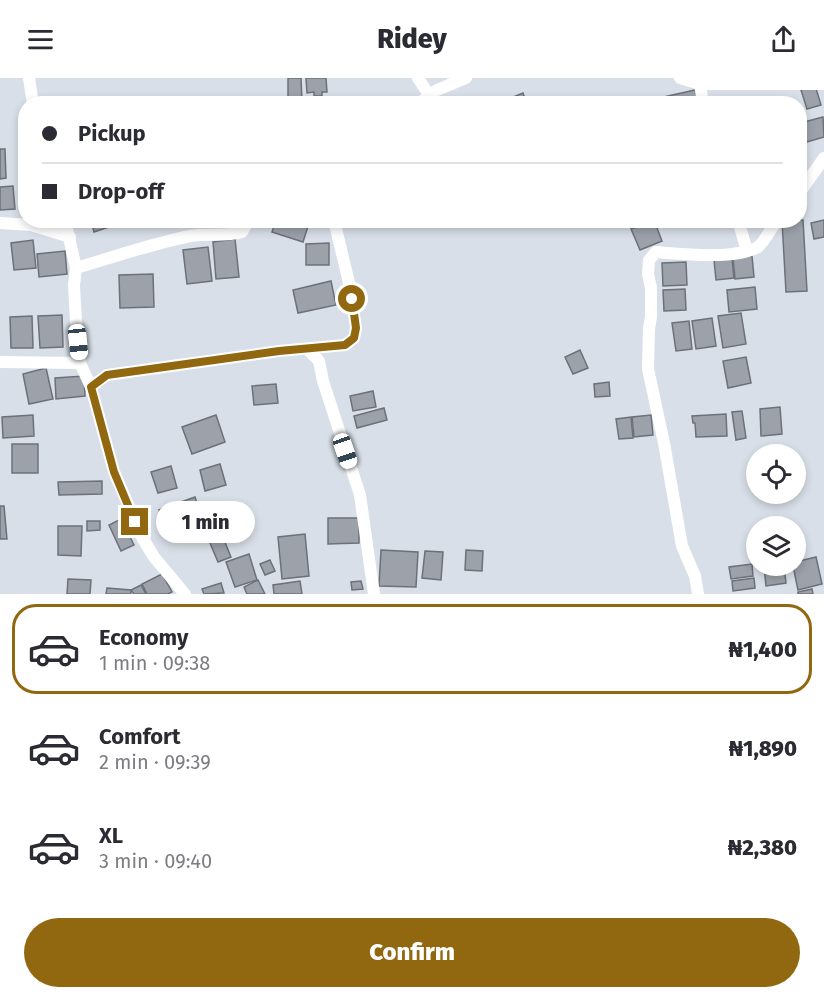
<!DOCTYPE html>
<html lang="en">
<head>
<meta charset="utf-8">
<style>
	body { margin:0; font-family:"Fira Sans",sans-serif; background:#f7f7f7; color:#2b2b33; height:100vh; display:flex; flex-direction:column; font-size:22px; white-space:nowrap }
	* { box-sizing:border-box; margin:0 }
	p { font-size:20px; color:#7c7c81 }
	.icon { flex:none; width:33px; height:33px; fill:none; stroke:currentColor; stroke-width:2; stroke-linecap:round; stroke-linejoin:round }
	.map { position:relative; height:516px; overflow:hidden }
	.drawer { display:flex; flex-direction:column; background:#fff; flex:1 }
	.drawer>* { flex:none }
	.top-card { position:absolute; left:18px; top:18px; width:789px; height:132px; border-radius:24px; box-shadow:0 3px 9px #0003; display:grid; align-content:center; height:132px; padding:0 24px; background:#fff }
	.tools { position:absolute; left:746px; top:366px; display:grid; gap:12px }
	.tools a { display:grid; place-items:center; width:60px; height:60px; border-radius:50%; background:#fff; box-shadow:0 3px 9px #0003; font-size:30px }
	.end { position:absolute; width:27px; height:27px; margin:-14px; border:8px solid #91680f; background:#fff; box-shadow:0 0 0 3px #fff }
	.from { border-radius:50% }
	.bubble { position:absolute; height:42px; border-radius:21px; background:#fff; box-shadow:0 3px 9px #0003; font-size:20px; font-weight:800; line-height:42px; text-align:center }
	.car { position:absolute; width:18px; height:36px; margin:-18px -9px; border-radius:8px; box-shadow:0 0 4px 2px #0007; background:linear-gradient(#fff 24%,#345 0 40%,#fff 0 76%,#345 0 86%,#fff 0) }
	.top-card b { display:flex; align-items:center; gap:21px; height:57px; font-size:22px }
	.top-card b+b { border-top:2px solid #e1e1e2 }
	.top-card i { width:15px; height:15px; background:#2b2b33 }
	ul { padding:10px 0 0; list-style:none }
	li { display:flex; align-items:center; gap:18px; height:90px; margin:0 12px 9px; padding:0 12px; border:3px solid transparent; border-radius:24px }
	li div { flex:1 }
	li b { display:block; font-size:22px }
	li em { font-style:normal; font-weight:800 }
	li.current { border-color:#91680f }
	li>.icon { width:54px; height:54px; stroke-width:1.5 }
	.action { display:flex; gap:12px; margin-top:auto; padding:12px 24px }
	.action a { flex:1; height:69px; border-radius:36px; background:#91680f; color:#fff; font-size:24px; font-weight:800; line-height:69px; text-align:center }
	header { display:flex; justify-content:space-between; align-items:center; height:78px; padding:0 24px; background:#fff; font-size:27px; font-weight:800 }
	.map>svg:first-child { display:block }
	.building { fill:#9da2aa; stroke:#6c7179; stroke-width:1.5 }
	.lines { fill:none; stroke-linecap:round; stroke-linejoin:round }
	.street { stroke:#fff; stroke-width:12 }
	.route { stroke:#91680f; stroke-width:8 }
</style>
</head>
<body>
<header><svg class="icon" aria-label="menu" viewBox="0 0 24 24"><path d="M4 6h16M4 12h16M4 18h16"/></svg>Ridey<svg class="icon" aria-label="share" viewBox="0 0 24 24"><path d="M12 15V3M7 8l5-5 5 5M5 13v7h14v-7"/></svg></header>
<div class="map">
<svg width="824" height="516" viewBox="0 0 824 516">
	<rect width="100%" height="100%" fill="#d9dfe8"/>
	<g class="building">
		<polygon points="288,0 301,0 302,24 288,24"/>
		<polygon points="306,0 326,0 327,14 322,14 322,18 314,18 314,14 307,15"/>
		<polygon points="815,7 821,27 807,31 801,12"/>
		<polygon points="695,12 698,25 661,26 659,20"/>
		<polygon points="523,15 527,26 513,26 511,20"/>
		<polygon points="823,39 824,59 800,66 800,45"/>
		<polygon points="0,71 5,71 6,100 0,101"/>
		<polygon points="13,108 15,131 0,132 0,109"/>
		<polygon points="26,115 26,136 20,117"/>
		<polygon points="91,142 111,142 112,148 94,154"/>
		<polygon points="276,142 310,142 303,164 272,154"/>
		<polygon points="654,142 662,163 640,172 631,151"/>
		<polygon points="800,142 803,142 807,213 786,214 782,143"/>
		<polygon points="824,142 824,159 814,161 811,145"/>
		<polygon points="235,161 239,199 216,201 213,164"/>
		<polygon points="33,162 36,190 14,192 11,165"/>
		<polygon points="329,165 329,187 306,187 306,166"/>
		<polygon points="208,169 212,203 187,206 183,172"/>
		<polygon points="65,173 67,196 39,199 37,176"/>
		<polygon points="752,178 754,199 735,201 733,180"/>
		<polygon points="732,181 734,200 716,202 714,182"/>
		<polygon points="686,184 687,207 663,208 662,185"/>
		<polygon points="153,196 154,229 120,230 119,197"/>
		<polygon points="331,203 336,227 298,235 293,212"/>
		<polygon points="755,209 757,231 729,234 727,212"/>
		<polygon points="685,211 686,232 664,233 663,212"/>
		<polygon points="741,235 746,266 723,270 718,238"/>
		<polygon points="62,237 63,269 40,270 38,238"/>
		<polygon points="32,238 33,270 11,270 10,239"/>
		<polygon points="712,240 716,268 696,271 692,243"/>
		<polygon points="689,243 692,271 676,273 672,245"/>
		<polygon points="580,272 588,290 573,296 565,279"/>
		<polygon points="746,279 751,305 728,310 723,283"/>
		<polygon points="46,290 53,321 29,326 23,296"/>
		<polygon points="84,298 85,318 56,321 55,300"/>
		<polygon points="609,304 610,318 595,319 594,306"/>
		<polygon points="276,306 278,325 254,327 252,308"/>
		<polygon points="373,313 376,329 353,333 350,318"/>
		<polygon points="780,329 782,356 761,358 760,331"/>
		<polygon points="384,330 387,342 357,350 354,338"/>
		<polygon points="742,333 746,360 736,362 732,334"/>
		<polygon points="726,336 727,358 696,359 695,345 693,345 692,338"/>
		<polygon points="33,337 34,358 3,360 2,339"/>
		<polygon points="216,337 225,364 192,376 182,349"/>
		<polygon points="651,337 653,357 634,359 632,339"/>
		<polygon points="631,339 633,360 619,361 616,341"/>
		<rect x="12" y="366" width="26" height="29"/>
		<polygon points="220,386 226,407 205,413 200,392"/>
		<polygon points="171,388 177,410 158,415 151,394"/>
		<polygon points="102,403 102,416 59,417 58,404"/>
		<polygon points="195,419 198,428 163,441 159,432"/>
		<polygon points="206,426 215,450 180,463 171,439"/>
		<polygon points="0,428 4,428 7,461 0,461"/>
		<polygon points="328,440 359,440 359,465 328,466"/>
		<polygon points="121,441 134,467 121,473 109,447"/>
		<polygon points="87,443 100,443 100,452 87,453"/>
		<polygon points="58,448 82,448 81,478 58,477"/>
		<polygon points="220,452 231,479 218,484 207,458"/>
		<polygon points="305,456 309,498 282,501 278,459"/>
		<polygon points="381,472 418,474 416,509 379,508"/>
		<polygon points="466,472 483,473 482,493 465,492"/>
		<polygon points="425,473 443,474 441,502 422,500"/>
		<polygon points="249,476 257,502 235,509 226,484"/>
		<polygon points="816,479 822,506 798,512 793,488 795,488 795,484"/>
		<polygon points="270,482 275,493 265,497 260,486"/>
		<polygon points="752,486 753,498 731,501 729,489"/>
		<polygon points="764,488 784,488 786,505 766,508"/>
		<polygon points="162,496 172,514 168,516 147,516 142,506"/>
		<polygon points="754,500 755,510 733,513 732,503"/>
		<polygon points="68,501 91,502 90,516 67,516"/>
		<polygon points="258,502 265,516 247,516 244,509"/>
		<polygon points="300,503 302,516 274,516 273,507"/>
		<polygon points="361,503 363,511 352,512 351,504"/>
		<polygon points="221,505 224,515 204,516 202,511"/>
		<polygon points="141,507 146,516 134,516 131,512"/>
		<polygon points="107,510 131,512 131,516 106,516"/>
		<polygon points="812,511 813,516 798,516 798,514"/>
	</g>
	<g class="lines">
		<g class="street">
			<polyline points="29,0 33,26"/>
			<polyline points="418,0 429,17"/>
			<polyline points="680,0 700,6 824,6"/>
			<polyline points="700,6 703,26"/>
			<polyline points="418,26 437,12 466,0"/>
			<polyline points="800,114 824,80"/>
			<polyline points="65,142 76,190 74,207 76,244 80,285 91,309 114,394 143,461 154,479 185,516"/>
			<polyline points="738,142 747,173"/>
			<polyline points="0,145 31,147 70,159"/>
			<path d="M76,190C114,179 151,166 190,158C207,155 225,159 242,154L249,142"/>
			<polyline points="308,272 319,283 323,303 360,417 374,516"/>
			<polyline points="0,284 80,285"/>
			<polyline points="91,309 107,297 279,273 345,267 354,260 356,250 350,209 334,142"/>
			<path d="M698,516L695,498L682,468L664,365L648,291L649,251L651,239V210L648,196L649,182L656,174C682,176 735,182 758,169C763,166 772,149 777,142"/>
		</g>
	</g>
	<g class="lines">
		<polyline class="route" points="135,444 114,394 91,309 107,297 279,273 345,267 354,260 356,250 352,221"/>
	</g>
</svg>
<div class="tools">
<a><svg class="icon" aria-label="locate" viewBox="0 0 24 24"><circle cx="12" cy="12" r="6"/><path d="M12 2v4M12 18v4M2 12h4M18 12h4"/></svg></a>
<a><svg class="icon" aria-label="layers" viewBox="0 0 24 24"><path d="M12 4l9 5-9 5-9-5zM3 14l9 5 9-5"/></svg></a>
</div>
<i class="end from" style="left:352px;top:221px"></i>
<i class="end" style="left:135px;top:444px"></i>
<div class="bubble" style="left:156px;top:423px;width:99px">1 min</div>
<i class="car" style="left:78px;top:264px;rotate:174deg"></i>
<i class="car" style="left:345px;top:373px;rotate:161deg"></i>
<div class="top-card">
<b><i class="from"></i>Pickup</b>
<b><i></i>Drop-off</b>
</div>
</div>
<section class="drawer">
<ul>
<li class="current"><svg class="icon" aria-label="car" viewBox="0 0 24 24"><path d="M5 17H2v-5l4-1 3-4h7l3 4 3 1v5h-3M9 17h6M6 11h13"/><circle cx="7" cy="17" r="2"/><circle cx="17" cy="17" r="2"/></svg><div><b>Economy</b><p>1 min · 09:38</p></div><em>₦1,400</em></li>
<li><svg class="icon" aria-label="car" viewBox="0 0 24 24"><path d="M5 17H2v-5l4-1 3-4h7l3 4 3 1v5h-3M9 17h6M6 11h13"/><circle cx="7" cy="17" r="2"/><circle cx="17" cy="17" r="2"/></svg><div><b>Comfort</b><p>2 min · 09:39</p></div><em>₦1,890</em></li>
<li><svg class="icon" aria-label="car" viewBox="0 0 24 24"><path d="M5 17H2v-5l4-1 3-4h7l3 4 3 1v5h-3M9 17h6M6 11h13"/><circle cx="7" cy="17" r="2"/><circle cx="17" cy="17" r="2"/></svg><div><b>XL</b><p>3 min · 09:40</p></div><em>₦2,380</em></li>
</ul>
<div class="action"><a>Confirm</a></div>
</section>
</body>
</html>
